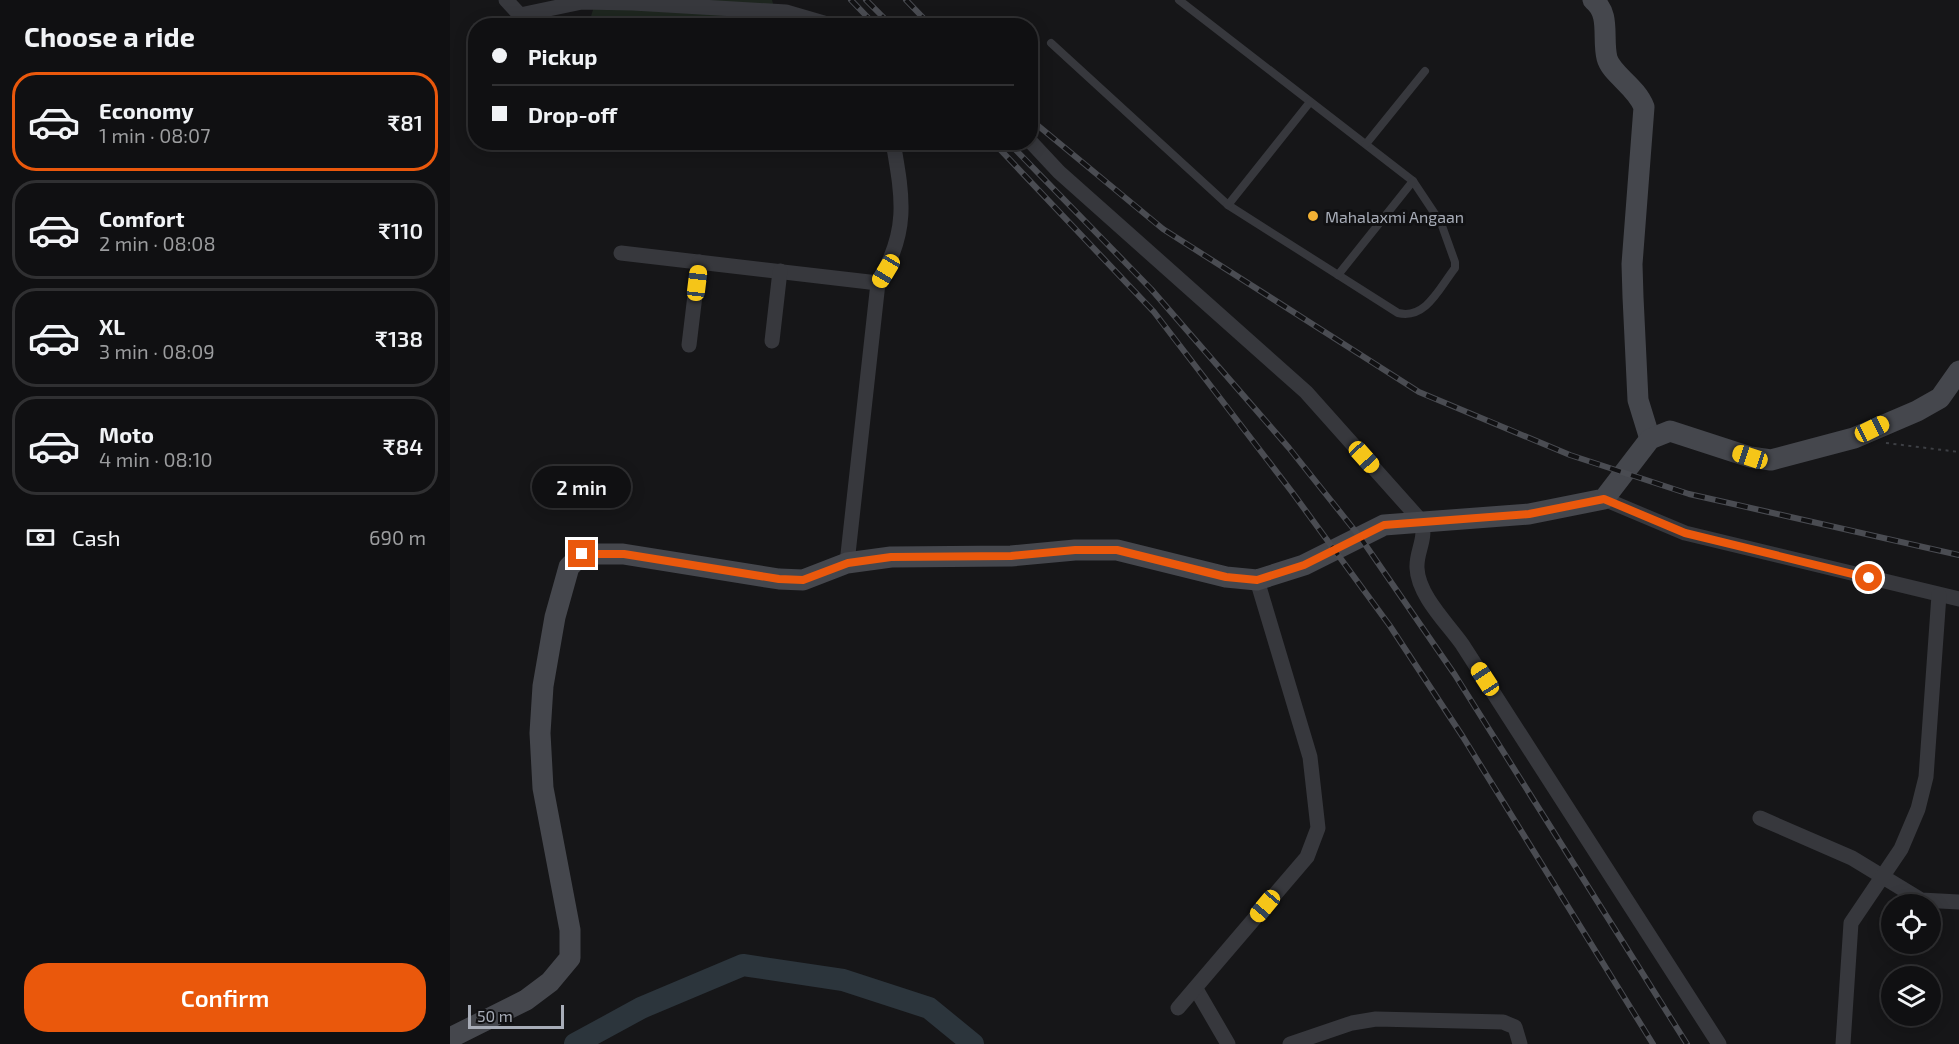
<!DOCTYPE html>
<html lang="en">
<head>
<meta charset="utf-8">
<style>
	body { margin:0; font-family:"Exo 2",sans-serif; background:#1e1e20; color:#f1f3f6; height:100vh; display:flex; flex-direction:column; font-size:22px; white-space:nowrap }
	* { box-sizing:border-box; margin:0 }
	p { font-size:20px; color:#9c9d9f }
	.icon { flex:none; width:33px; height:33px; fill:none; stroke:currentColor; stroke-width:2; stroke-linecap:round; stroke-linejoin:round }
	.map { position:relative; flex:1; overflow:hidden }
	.drawer { display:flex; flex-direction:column; background:#101012; width:450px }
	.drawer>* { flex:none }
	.hud { position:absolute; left:18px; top:18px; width:570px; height:132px; border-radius:24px; box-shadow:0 3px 15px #0003,0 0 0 2px #303032; display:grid; align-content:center; height:132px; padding:0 24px; background:#101012 }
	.buttons { position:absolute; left:1431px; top:894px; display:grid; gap:12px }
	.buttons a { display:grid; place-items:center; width:60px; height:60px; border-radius:50%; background:#101012; box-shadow:0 3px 15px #0003,0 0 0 2px #303032; font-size:30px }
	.scale { position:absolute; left:18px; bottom:15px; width:96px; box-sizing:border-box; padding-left:6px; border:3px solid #a8adb8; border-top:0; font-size:16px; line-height:21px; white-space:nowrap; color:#a8adb8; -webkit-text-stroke:4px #111113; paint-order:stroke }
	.end { position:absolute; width:27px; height:27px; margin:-14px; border:8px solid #ea580c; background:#fff; box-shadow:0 0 0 3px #fff }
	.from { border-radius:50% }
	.bubble { position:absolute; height:42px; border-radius:21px; background:#101012; box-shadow:0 3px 15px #0003,0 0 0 2px #303032; font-size:20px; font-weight:600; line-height:42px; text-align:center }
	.car { position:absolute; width:18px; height:36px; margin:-18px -9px; border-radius:8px; box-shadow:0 0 4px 2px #0007; background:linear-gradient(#f5c518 24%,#345 0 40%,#f5c518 0 76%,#345 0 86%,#f5c518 0) }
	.hud b { display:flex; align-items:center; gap:21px; height:57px; font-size:22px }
	.hud b+b { border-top:2px solid #303032 }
	.hud i { width:15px; height:15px; background:#f1f3f6 }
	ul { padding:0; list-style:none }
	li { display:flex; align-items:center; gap:18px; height:99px; margin:0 12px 9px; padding:0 12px; border:3px solid #303032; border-radius:24px }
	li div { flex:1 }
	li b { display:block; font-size:22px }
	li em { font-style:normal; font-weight:600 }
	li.current { border-color:#ea580c }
	li>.icon { width:54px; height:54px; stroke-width:1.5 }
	h2 { padding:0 24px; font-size:27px; line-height:72px }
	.pay { display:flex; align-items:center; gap:15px; height:66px; padding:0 24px; font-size:22px }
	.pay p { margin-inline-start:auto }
	.primary-button { display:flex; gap:12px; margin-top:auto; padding:12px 24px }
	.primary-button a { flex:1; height:69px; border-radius:24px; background:#ea580c; color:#fff; font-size:24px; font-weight:600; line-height:69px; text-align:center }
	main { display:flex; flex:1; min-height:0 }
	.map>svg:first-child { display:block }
	.green { fill:#1e261f }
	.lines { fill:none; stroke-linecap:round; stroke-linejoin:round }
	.river { stroke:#2c353c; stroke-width:22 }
	.path { stroke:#3d3f44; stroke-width:2; stroke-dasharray:3 4.5; stroke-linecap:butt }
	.lane { stroke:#37383d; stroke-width:8 }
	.street { stroke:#37383d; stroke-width:15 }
	.secondary { stroke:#45474d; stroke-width:21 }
	.rail-casing { stroke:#4a4c52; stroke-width:6 }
	.rail { stroke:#111113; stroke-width:4; stroke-dasharray:11; stroke-linecap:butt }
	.route { stroke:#ea580c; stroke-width:8 }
	.poi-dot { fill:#f2b134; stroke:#111113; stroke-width:2 }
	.labels { text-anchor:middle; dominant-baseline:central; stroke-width:6; stroke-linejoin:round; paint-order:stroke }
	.poi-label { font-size:16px; fill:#a8adb8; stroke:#111113; text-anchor:start }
</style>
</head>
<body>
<main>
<section class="drawer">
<h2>Choose a ride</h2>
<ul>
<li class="current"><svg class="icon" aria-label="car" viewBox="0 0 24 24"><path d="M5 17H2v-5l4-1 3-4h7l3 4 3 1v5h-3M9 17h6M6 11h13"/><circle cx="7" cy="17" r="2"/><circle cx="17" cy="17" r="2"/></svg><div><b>Economy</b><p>1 min · 08:07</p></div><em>₹81</em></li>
<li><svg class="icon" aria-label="car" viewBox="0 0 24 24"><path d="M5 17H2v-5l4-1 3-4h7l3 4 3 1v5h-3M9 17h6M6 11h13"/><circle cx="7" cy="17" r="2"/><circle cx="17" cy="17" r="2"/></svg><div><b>Comfort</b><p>2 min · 08:08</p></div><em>₹110</em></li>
<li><svg class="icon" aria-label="car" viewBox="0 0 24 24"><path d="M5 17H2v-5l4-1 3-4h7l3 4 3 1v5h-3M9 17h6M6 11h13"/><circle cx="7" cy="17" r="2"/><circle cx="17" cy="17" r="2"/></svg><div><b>XL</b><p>3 min · 08:09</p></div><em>₹138</em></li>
<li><svg class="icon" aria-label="car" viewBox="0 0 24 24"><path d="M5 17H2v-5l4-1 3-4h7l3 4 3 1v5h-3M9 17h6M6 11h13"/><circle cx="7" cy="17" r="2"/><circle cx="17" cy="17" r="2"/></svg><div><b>Moto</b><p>4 min · 08:10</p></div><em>₹84</em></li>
</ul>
<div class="pay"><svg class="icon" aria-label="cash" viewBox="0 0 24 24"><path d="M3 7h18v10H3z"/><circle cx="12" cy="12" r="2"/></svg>Cash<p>690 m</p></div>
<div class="primary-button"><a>Confirm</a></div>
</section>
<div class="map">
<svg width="1509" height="1044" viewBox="0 0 1509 1044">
	<rect width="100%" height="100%" fill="#161618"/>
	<polygon class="green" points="146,0 322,0 330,25 138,26"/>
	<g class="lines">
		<polyline class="river" points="125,1044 191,1008 293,965 393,980 479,1008 523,1044"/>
		<polyline class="path" points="1436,443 1509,452"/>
		<g class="lane">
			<path d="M601,43L778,205L948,313C976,320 990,287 1005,268V262L991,223L963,181L729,0"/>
			<polyline points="916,144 975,71"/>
			<polyline points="778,205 860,102"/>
			<polyline points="888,275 963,181"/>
		</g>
		<g class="street">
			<polyline points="56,0 70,15 132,2 183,3 336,12 384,26"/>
			<path d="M580,141L609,172L856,392L972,522C976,541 966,552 967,568C968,595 997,623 1012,644L1269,1044"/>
			<polyline points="171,253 428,283"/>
			<polyline points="322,341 330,271"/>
			<polyline points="239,345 249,262"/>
			<polyline points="1154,499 1235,533 1509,599"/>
			<path d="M397,563L428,283C459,231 453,199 443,142"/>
			<polyline points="1310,818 1402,858 1471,900 1509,902"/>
			<polyline points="746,989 778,1044"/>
			<polyline points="728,1008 857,857 868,828 860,757 807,580"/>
			<polyline points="840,1044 902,1023 926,1019 1053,1022 1065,1027 1070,1044"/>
			<polyline points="1393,1044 1401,923 1451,849 1468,809 1476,777 1489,595"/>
		</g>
		<g class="secondary">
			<path d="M1143,0C1161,14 1152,38 1157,58C1161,74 1186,86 1194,107L1182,264L1183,297L1188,400L1200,439"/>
			<polyline points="0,1038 76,1000 100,982 120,958 120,930 93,788 90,733 93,686 105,617 119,567 132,554 173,554 329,579 353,580 397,563 441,557 561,556 625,550 667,550 776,577 807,580 854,565 934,525 1079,514 1154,499 1200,439 1220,431 1300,457 1321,460 1404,438 1467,411 1490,398 1509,371"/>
		</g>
		<defs>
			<g id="rail">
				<polyline points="401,0 426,26"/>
				<polyline points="416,0 442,26"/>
				<polyline points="456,0 481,26"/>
				<polyline points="580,119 713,229 969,392 1120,455 1239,494 1509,555"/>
				<polyline points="543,142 704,312 842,492 940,626 1013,737 1203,1044"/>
				<polyline points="558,142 701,289 839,448 910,537 1005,675 1237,1044"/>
			</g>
		</defs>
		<use href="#rail" class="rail-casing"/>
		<use href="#rail" class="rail"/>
	</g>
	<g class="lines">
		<polyline class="route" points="132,554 174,554 329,579 353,580 398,563 441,557 561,556 625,550 667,550 776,577 807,580 854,565 934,525 1079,514 1154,499 1235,533 1419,578"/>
	</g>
	<circle class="poi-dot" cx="863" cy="216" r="6"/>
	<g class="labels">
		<g class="poi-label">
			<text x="875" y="216">Mahalaxmi Angaan</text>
		</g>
	</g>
</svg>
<div class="buttons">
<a><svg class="icon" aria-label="locate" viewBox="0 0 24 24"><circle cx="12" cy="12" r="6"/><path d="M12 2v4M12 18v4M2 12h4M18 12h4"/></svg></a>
<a><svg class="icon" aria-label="layers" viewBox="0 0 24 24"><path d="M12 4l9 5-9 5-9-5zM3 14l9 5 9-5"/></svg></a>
</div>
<div class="scale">50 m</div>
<i class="end from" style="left:1419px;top:578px"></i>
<i class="end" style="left:132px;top:554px"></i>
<div class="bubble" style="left:82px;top:466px;width:99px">2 min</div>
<i class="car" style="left:436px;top:271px;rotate:211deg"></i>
<i class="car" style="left:247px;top:283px;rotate:7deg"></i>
<i class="car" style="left:1422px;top:429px;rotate:64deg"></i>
<i class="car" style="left:914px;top:457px;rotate:138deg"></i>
<i class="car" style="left:1300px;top:457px;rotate:288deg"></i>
<i class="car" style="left:1035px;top:679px;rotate:327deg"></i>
<i class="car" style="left:815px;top:906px;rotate:220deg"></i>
<div class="hud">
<b><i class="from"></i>Pickup</b>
<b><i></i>Drop-off</b>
</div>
</div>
</main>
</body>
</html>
